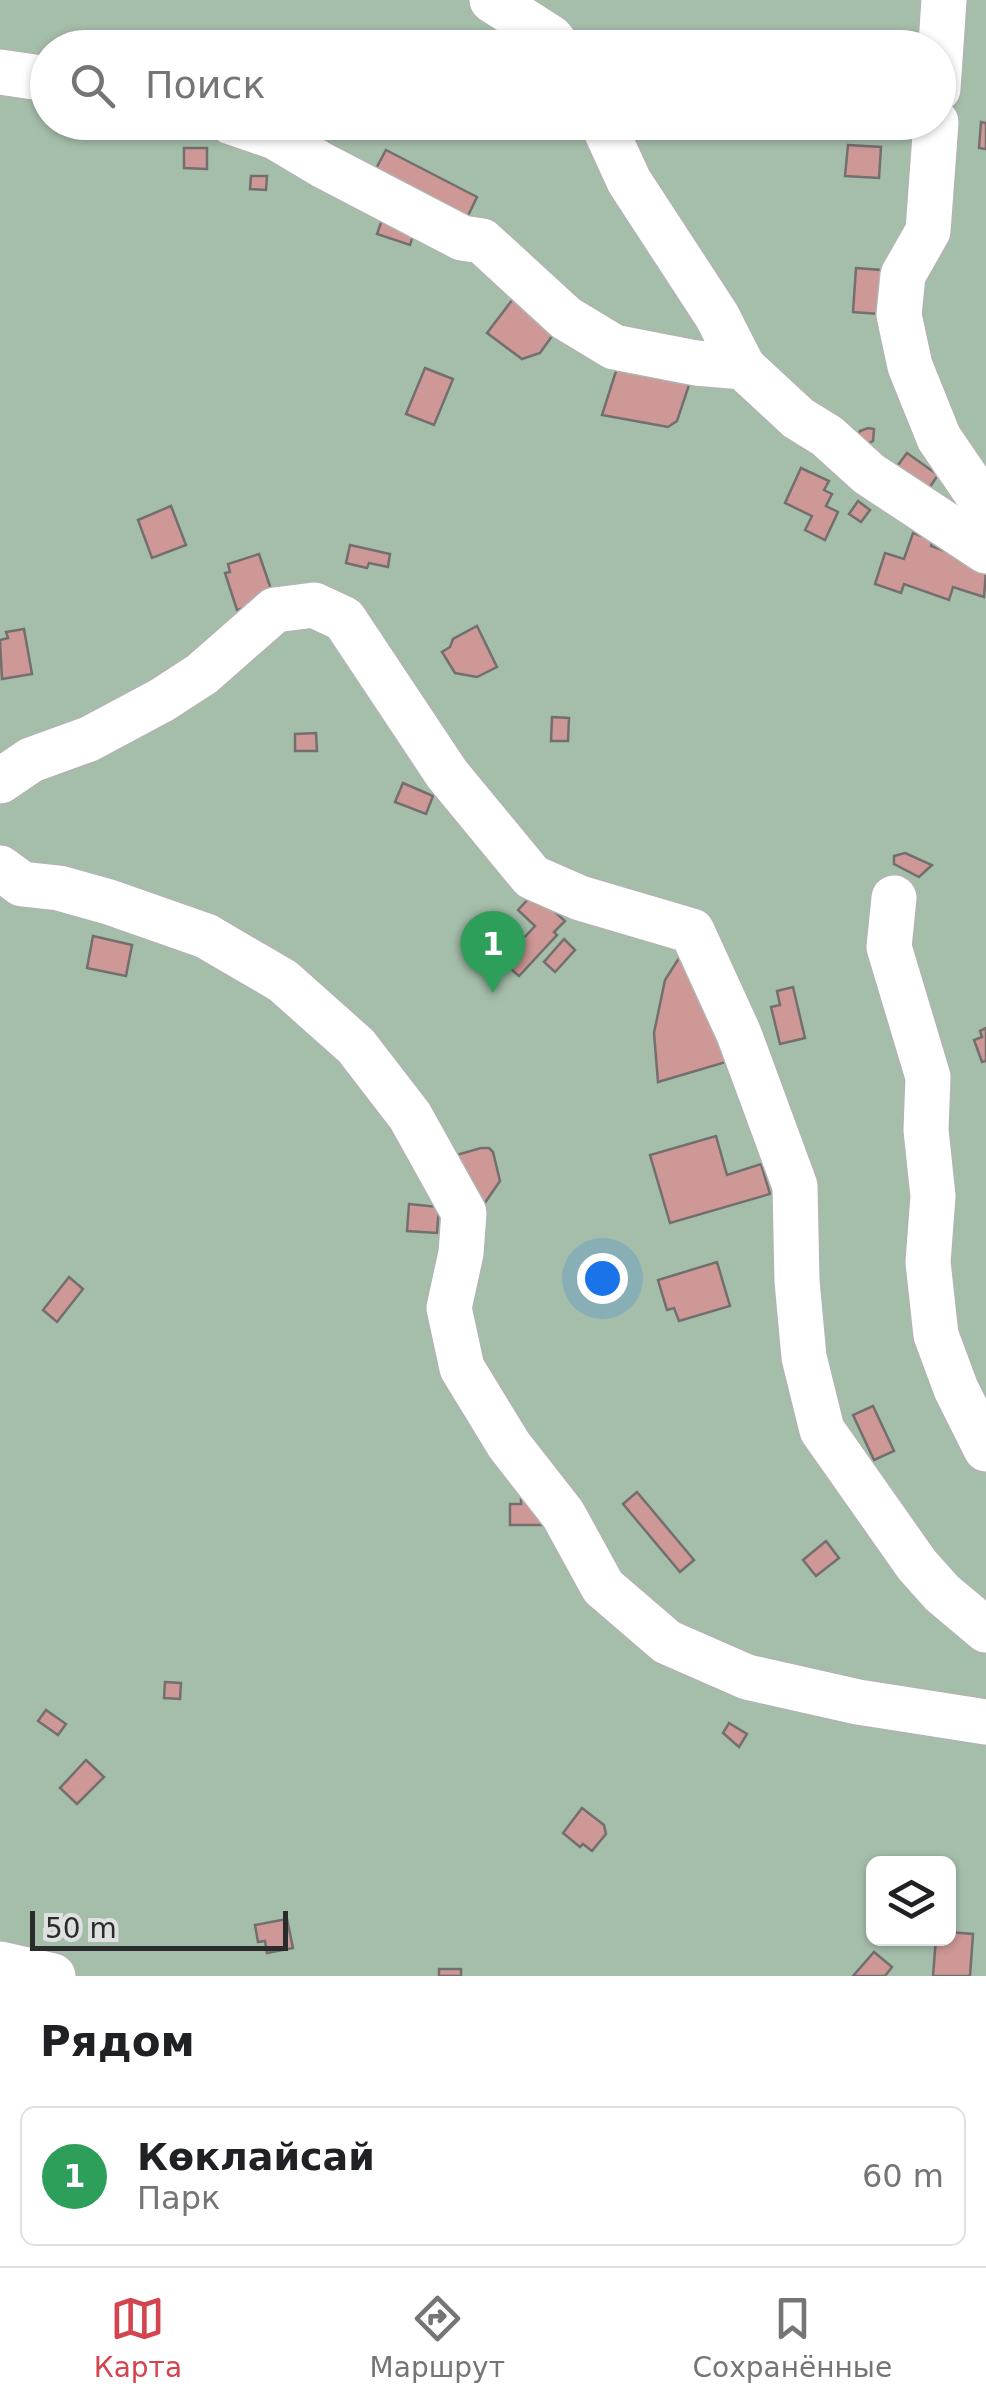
<!DOCTYPE html>
<html lang="ru">
<meta charset="utf-8">
<style>
:root{--surface:#fff;--page:#f6f6f6;--text:#202124;--muted:#757577;--line:#e0e0e0;--accent:#d4444e}
body{margin:0;font-family:"DejaVu Sans",sans-serif;background:var(--page);color:var(--text)}
.controls{position:absolute;right:30px;bottom:30px;display:grid;overflow:hidden;border-radius:15px;box-shadow:0 2px 8px #0004}
.controls button{width:90px;height:90px;display:grid;place-items:center;padding:0;border:0;border-bottom:2px solid var(--line);background:var(--surface);color:var(--text);font:50px sans-serif}
.scale{position:absolute;left:30px;bottom:25px;width:258px;box-sizing:border-box;padding-left:10px;border:5px solid #2a2c2b;border-top:0;font-size:28px;line-height:35px;white-space:nowrap;color:#2a2c2b;-webkit-text-stroke:8px #dee1df;paint-order:stroke}
.you{position:absolute;left:602px;top:1278px;width:35px;height:35px;margin:-25px;border:8px solid #fff;border-radius:50%;background:#1a73e8;box-shadow:0 0 0 15px #1a73e833}
.badge{display:grid;place-items:center;width:65px;height:65px;border-radius:50%;background:var(--accent);color:#fff;font-size:32px;font-weight:700}
.pin{position:absolute;translate:-50% -82px;filter:drop-shadow(0 2px 5px #0008)}
.pin::after{content:'';position:absolute;top:52px;width:35px;height:30px;background:inherit;clip-path:polygon(0 0,100% 0,50% 100%)}
.list{margin:0;padding:0;list-style:none}
h2{display:flex;justify-content:space-between;align-items:center;height:130px;margin:0;padding:0 40px;font-size:42px}
h2 small{font-size:32px;font-weight:400;color:var(--muted)}
.list li{display:grid;grid-template-columns:65px 1fr auto;gap:30px;align-items:center;box-sizing:border-box;height:140px;margin:0 20px 20px;padding:0 20px;border:2px solid var(--line);border-radius:15px}
.list b{display:block;font-size:38px;white-space:nowrap}
.list p{margin:0;font-size:32px;white-space:nowrap;color:var(--muted)}
.list em{font-size:32px;font-style:normal;color:var(--muted)}
.icon{flex:none;width:55px;height:55px;fill:none;stroke:currentColor;stroke-width:2;stroke-linecap:round;stroke-linejoin:round}
.map{position:relative;flex:none;width:986px;height:1976px;overflow:hidden}
.search{position:absolute;background:var(--surface);box-shadow:0 2px 8px #0004;left:30px;right:30px;top:30px;height:110px;display:flex;align-items:center;gap:25px;box-sizing:border-box;padding:0 35px;border-radius:55px;color:var(--muted);font-size:38px}
.sheet{height:290px;background:var(--surface)}
nav{display:flex;justify-content:space-around;align-items:center;box-sizing:border-box;height:140px;border-top:2px solid var(--line);background:var(--surface);font-size:28px;color:var(--muted)}
nav a{display:grid;justify-items:center;gap:5px}
nav .on{color:var(--accent)}
.map>svg:first-child{display:block}
.green{fill:#a5beaa;fill-rule:evenodd}
.building{fill:#cd9896;stroke:#736f6f;stroke-width:2.5}
.lines{fill:none;stroke-linecap:round;stroke-linejoin:round}
.minor-casing{stroke:#b1b4b1;stroke-width:48}
.minor{stroke:#fff;stroke-width:45}
</style>
<div class="map">
<svg width="986" height="1976" viewBox="0 0 986 1976">
<rect width="100%" height="100%" fill="#dee1df"/>
<path class="green" d="M 0,0 L 986,0 L 986,1976 L 0,1976 ZM 48,48 L 938,48 L 938,122 L 48,122 ZM 874,1864 L 948,1864 L 948,1938 L 874,1938 Z"/>
<g class="building">
<polygon points="981,122 986,123 986,149 979,148"/>
<polygon points="848,145 881,147 879,178 845,176"/>
<polygon points="184,148 207,148 207,169 184,168"/>
<polygon points="386,150 477,197 463,226 371,178"/>
<polygon points="251,176 267,176 266,190 250,189"/>
<polygon points="385,211 417,222 410,245 377,234"/>
<polygon points="856,268 881,270 878,314 853,312"/>
<polygon points="513,299 555,332 540,353 522,359 487,333"/>
<polygon points="425,368 453,379 434,425 406,414"/>
<polygon points="617,368 691,379 677,421 668,427 602,415"/>
<polygon points="868,428 874,429 873,441 867,444 855,440 860,431"/>
<polygon points="907,453 938,475 921,500 889,477"/>
<polygon points="801,468 829,481 824,490 832,494 826,506 838,512 825,540 805,530 812,516 785,503"/>
<polygon points="858,501 870,510 861,522 849,514"/>
<polygon points="171,506 186,545 152,558 138,520"/>
<polygon points="913,533 933,540 931,546 970,560 986,571 984,597 953,587 949,600 904,584 901,593 875,584 885,553 904,559"/>
<polygon points="350,545 390,554 388,567 369,563 367,568 346,563"/>
<polygon points="259,554 272,592 265,602 237,610 225,573 230,572 228,564"/>
<polygon points="477,626 497,667 477,677 455,673 442,652 450,647 453,639"/>
<polygon points="24,629 32,674 2,679 0,640 8,638 6,632"/>
<polygon points="552,717 569,718 568,741 551,741"/>
<polygon points="316,733 317,751 295,751 295,734"/>
<polygon points="403,783 433,796 426,814 395,802"/>
<polygon points="905,853 932,865 919,877 894,864 894,856"/>
<polygon points="534,893 565,921 554,932 557,935 519,976 502,961 535,926 518,910"/>
<polygon points="93,936 132,945 126,976 87,968"/>
<polygon points="564,939 575,950 555,972 544,962"/>
<polygon points="681,955 696,963 726,1062 658,1082 654,1033 665,980"/>
<polygon points="793,987 805,1038 780,1044 771,1007 780,1005 777,991"/>
<polygon points="986,1028 986,1061 982,1062 974,1040 982,1037 980,1031"/>
<polygon points="716,1136 727,1175 761,1164 770,1194 670,1223 650,1155"/>
<polygon points="481,1148 489,1148 493,1152 500,1181 484,1204 479,1205 453,1156"/>
<polygon points="409,1204 439,1207 437,1233 407,1231"/>
<polygon points="717,1262 730,1306 679,1321 674,1308 667,1310 658,1280"/>
<polygon points="69,1277 83,1289 57,1322 43,1310"/>
<polygon points="873,1406 894,1451 874,1460 853,1415"/>
<polygon points="637,1492 694,1560 680,1572 623,1504"/>
<polygon points="521,1494 547,1525 510,1525 510,1504 521,1504"/>
<polygon points="826,1541 839,1558 816,1576 803,1560"/>
<polygon points="165,1682 181,1683 180,1699 164,1698"/>
<polygon points="46,1710 66,1724 58,1735 38,1721"/>
<polygon points="729,1723 747,1734 739,1747 723,1733"/>
<polygon points="86,1760 104,1777 77,1804 60,1788"/>
<polygon points="582,1808 604,1825 606,1834 592,1851 583,1844 580,1847 563,1833"/>
<polygon points="287,1919 293,1948 267,1953 265,1941 258,1942 255,1925"/>
<polygon points="948,1932 973,1934 970,1976 933,1976 936,1938 948,1938"/>
<polygon points="874,1952 892,1967 885,1976 853,1976"/>
<rect x="439" y="1969" width="22" height="7"/>
</g>
<g class="lines">
<defs>
<g id="minor">
<polyline points="492,0 551,38 559,48"/>
<polyline points="0,72 48,79"/>
<polyline points="938,89 944,0"/>
<polyline points="231,122 275,137 322,165 462,238 482,241 566,318 614,347 696,363 743,367 798,418 827,436 869,474 986,551"/>
<polyline points="602,122 629,181 717,316 743,367"/>
<polyline points="936,122 928,231 903,275 899,315 910,366 939,438 986,507"/>
<polyline points="0,781 31,760 89,739 162,700 202,674 275,610 314,605 344,619 447,774 532,877 580,898 692,931 739,1034 795,1186 797,1281 804,1357 822,1430 917,1565 942,1593 986,1630"/>
<polyline points="0,868 22,884 59,888 109,902 206,936 283,981 356,1046 410,1116 464,1213 461,1253 449,1308 462,1368 509,1445 563,1514 603,1587 667,1642 747,1677 858,1702 986,1722"/>
<polyline points="894,898 889,947 928,1077 926,1130 933,1196 928,1262 936,1335 956,1389 986,1449"/>
<polyline points="0,1964 53,1976"/>
</g>
</defs>
<use href="#minor" class="minor-casing"/>
<use href="#minor" class="minor"/>
</g>
</svg>
<div class="controls">
<button><svg class="icon" aria-label="layers" viewBox="0 0 24 24"><path d="M12 4l9 5-9 5-9-5zM3 14l9 5 9-5"/></svg></button>
</div>
<div class="scale">50 m</div>
<div class="you"></div>
<div class="pin badge" style="left:493px;top:993px;background:#2e9e5b">1</div>
<div class="search"><svg class="icon" aria-label="search" viewBox="0 0 24 24"><circle cx="10" cy="10" r="6"/><path d="M15 15l6 6"/></svg>Поиск</div>
</div>
<section class="sheet">
<h2>Рядом<small></small></h2>
<ul class="list">
<li><span class="badge" style="background:#2e9e5b">1</span><div><b>Көклайсай</b><p>Парк</p></div><em>60 m</em></li>
</ul>
</section>
<nav>
<a class="on"><svg class="icon" aria-label="map" viewBox="0 0 24 24"><path d="M3 6l6-2 6 2 6-2v14l-6 2-6-2-6 2zM9 4v14M15 6v14"/></svg>Карта</a>
<a><svg class="icon" aria-label="directions" viewBox="0 0 24 24"><path d="M12 3l9 9-9 9-9-9zM9 14v-3h6M13 9l2 2-2 2"/></svg>Маршрут</a>
<a><svg class="icon" aria-label="saved" viewBox="0 0 24 24"><path d="M7 4h10v16l-5-4-5 4z"/></svg>Сохранённые</a>
</nav>
